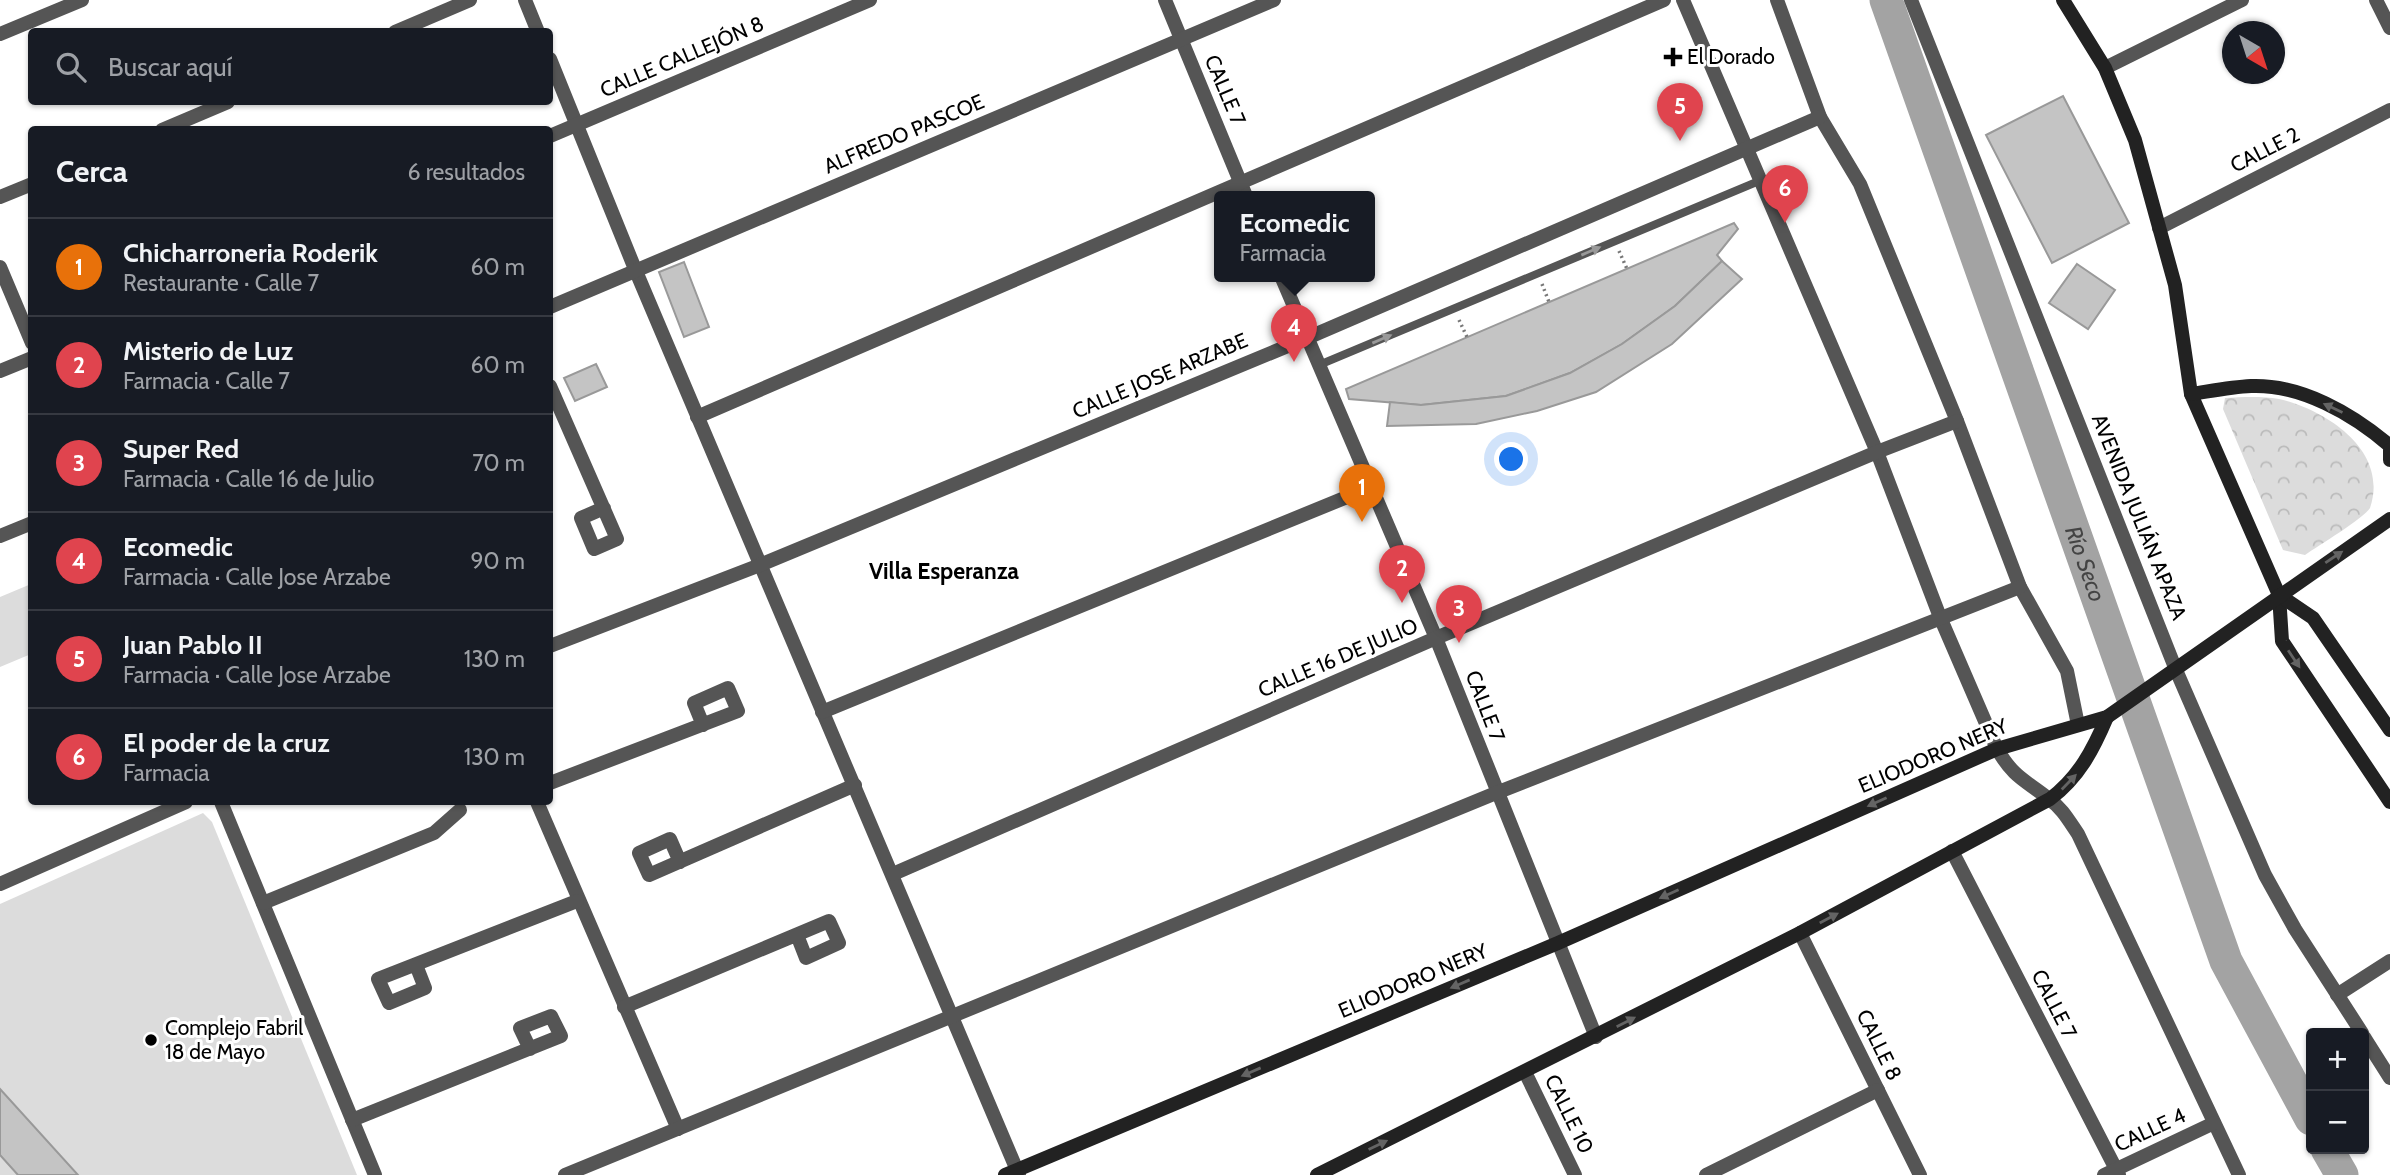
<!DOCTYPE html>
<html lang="es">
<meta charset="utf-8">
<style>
:root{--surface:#171b24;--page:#242831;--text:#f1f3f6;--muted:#9ea1a6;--line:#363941;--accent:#858687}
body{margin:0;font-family:Cabin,sans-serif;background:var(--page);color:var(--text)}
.controls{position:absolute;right:21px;bottom:21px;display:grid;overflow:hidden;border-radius:7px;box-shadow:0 2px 5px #0004}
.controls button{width:63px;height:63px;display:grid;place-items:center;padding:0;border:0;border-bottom:2px solid var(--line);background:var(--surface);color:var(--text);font:35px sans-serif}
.compass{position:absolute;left:2222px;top:21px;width:63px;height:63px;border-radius:50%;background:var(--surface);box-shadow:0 2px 5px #0004;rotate:141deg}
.you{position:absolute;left:1512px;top:460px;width:24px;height:24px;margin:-18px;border:5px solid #fff;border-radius:50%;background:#1a73e8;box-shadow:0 0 0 10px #1a73e833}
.badge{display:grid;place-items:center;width:46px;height:46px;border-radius:50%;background:var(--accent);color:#fff;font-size:23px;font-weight:700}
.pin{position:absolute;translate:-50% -58px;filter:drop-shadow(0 2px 4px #0008)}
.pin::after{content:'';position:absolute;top:37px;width:24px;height:21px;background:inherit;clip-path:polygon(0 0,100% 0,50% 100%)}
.popup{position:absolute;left:1214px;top:191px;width:161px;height:91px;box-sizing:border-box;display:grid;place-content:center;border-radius:7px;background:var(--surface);filter:drop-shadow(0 2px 5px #0005);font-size:23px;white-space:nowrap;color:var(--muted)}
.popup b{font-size:26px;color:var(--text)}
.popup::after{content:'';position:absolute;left:50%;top:100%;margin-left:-14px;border:14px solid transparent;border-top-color:var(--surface)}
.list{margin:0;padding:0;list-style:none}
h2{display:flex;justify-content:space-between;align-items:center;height:91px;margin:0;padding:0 28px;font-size:30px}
h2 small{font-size:23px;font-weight:400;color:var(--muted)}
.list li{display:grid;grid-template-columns:46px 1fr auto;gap:21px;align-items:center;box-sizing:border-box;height:98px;padding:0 28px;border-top:2px solid var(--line)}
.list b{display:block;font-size:26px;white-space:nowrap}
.list p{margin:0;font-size:23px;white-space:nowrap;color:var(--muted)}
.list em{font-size:23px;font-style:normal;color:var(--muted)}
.icon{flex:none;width:38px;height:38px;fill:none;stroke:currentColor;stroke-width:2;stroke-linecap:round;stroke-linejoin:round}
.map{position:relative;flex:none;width:2390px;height:1175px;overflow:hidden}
.search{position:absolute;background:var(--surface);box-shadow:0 2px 5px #0004;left:28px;top:28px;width:525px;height:77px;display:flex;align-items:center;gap:18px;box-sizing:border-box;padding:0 24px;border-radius:7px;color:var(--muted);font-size:26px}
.panel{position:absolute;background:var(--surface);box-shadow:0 2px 5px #0004;left:28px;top:126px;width:525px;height:679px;border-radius:7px}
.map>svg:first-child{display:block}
.green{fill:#dcdcdc}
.park{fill:url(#park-crowns)}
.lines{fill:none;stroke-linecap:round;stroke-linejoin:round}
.river{stroke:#a3a3a3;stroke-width:33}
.building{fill:#c4c4c4;stroke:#999;stroke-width:2}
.path{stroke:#777;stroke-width:3.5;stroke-dasharray:2 3.5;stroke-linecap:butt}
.lane{stroke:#555;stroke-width:8}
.street{stroke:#555;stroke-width:14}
.secondary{stroke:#222;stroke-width:14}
.oneway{fill:#999}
.oneway2{fill:#646464}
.poi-dot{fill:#000;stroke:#fff;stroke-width:2.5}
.labels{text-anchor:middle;stroke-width:6;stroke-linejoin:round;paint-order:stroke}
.street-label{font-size:21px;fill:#000;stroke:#fff}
.poi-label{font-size:21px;fill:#000;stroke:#fff;text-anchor:start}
.water-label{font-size:23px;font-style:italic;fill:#444;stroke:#fff}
.neighbourhood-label{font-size:23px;font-weight:bold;fill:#000;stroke:#fff}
</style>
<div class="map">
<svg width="2390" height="1175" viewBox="0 0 2390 1175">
<defs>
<pattern id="park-crowns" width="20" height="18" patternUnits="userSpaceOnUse" patternTransform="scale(1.75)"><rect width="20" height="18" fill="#dcdcdc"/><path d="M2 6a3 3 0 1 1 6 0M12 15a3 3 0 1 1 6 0" fill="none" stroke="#bbb"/></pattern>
</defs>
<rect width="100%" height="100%" fill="#fff"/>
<g class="green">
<polygon points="31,584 31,654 0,667 0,597"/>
<polygon points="203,813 212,822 357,1175 0,1175 0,904"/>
</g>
<path class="park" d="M 2225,398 C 2242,397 2262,396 2279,399 C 2323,409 2390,449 2370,508 C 2363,519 2319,545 2305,555 L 2283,550 L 2223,409 Z"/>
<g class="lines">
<g class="river">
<path id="s1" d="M 1886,0 L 2226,961 L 2311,1119"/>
<polyline points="2327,1149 2342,1175"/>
</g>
</g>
<g class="building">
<polygon points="2063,96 2129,223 2052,263 1986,135"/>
<polygon points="1734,223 1738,229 1717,255 1722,261 1675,306 1622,344 1570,373 1506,396 1421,405 1349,399 1346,389"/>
<polygon points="1722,261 1742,279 1672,344 1596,392 1537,411 1476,424 1387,426 1390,402 1421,405 1506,396 1570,373 1622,344 1675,306"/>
<polygon points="684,262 709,327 684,337 659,272"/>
<polygon points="2077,264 2115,290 2088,329 2049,303"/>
<polygon points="596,364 607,387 575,401 564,378"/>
<polygon points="0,1089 78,1175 18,1175 0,1155"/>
</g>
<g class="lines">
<g class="path">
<polyline points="1619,251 1627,269"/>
<polyline points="1542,284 1549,302"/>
<polyline points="1459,320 1467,337"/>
</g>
<polyline class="lane" points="1319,365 1759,181"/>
<g class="street">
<polyline points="525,0 538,32"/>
<polyline points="1165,0 1246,196"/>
<path d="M 1683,0 L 1877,452 L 1940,617 L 1997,749 C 2015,779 2024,779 2049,799 C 2062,808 2069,821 2078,834 L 2239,1175"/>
<polyline points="1777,0 1820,117 1860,184 1957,421 2020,587 2067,671 2078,725"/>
<polyline points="1911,0 2176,670 2265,875 2295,929 2362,1033"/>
<polyline points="2376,0 2390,28"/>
<polyline points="395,32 470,0"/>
<polyline points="0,34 82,0"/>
<polyline points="550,59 635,269 1019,1175"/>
<polyline points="2105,68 2242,0"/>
<polyline points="162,130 228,102"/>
<polyline points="550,136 870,0"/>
<polyline points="0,197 32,184"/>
<polyline points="2159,228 2390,110"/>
<polyline points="0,267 32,343"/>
<polyline points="1281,276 1436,638 1596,1037"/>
<polyline points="550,307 1274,0"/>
<polyline points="0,371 32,358"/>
<polyline points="550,386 617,539 594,549 581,518 604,508"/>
<polyline points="697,417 1664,0"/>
<polyline points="0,536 32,523"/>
<polyline points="550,646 760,565 1307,338 1820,117"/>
<polyline points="822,712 1369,488"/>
<polyline points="550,783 738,711 728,688 694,703 703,725"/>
<polyline points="221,802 375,1175"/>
<polyline points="537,802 678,1129"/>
<polyline points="1952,851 2119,1175"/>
<polyline points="680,862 670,839 639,853 649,875 855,785"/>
<polyline points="893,874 1436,638 1877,452 1957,421"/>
<polyline points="0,884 186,802"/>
<polyline points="263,903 434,833 460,810"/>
<polyline points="1800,933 1920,1175"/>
<polyline points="416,965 425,988 389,1003 378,979 577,901"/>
<polyline points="2337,995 2390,961"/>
<polyline points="624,1007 829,921 839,943 806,958 797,935"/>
<polyline points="2364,1037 2390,1078"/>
<polyline points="1525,1072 1575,1175"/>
<polyline points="352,1120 561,1036 551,1016 520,1028 530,1049"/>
<polyline points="565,1175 1496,793 2020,587"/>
<polyline points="1706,1175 1878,1090"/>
<polyline points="2104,1175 2214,1123"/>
</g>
<g class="secondary">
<polyline points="2063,0 2105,68 2135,140 2175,285 2191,394 2279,595 2282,641 2390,802"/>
<path d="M 2191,394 C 2211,391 2231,387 2251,386 C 2301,384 2353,414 2390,446"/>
<polyline points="2390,450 2390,460"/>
<polyline points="2279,595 2313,618 2390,730"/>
<polyline points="1005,1175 1558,943 1997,749 2107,717 2390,519"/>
<path d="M 1317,1175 L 1800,933 L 2050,799 C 2079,777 2093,750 2107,717"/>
</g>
</g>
<defs><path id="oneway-solid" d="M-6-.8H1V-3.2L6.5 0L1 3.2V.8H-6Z" transform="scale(1.75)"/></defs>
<g class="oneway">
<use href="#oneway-solid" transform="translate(1591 251) rotate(-23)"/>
<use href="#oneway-solid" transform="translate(1382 339) rotate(-23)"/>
</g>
<g class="oneway2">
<use href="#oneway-solid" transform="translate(2333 408) rotate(-155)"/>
<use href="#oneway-solid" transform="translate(2334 557) rotate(-34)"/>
<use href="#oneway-solid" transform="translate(2294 659) rotate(56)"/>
<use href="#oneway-solid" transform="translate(2069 782) rotate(-46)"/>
<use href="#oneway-solid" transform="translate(1877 802) rotate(156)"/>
<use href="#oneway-solid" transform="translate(1669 894) rotate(156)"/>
<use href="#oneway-solid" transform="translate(1829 918) rotate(-28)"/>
<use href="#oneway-solid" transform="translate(1460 984) rotate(157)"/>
<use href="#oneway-solid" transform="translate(1626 1022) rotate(-27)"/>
<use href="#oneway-solid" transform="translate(1251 1072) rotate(157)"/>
<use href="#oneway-solid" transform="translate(1378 1145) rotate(-26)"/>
</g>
<g class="poi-dot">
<path d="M1669.5 46.5h7v7h7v7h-7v7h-7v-7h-7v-7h7z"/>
<circle cx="151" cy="1040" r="7"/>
</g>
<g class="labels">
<g class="street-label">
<text transform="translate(682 57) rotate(-23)" y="7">CALLE CALLEJÓN 8</text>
<text transform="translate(1225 90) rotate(67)" y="7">CALLE 7</text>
<text transform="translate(904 134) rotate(-23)" y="7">ALFREDO PASCOE</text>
<text transform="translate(2265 150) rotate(-27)" y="7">CALLE 2</text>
<text transform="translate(1160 376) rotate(-23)" y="7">CALLE JOSE ARZABE</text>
<text transform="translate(2139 517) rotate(68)" y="7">AVENIDA JULIÁN APAZA</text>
<text transform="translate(1338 658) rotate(-23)" y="7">CALLE 16 DE JULIO</text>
<text transform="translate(1485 706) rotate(69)" y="7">CALLE 7</text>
<text transform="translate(1933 756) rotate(-23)" y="7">ELIODORO NERY</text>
<text transform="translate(1413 981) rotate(-23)" y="7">ELIODORO NERY</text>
<text transform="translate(2054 1004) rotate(63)" y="7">CALLE 7</text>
<text transform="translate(1879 1045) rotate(64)" y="7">CALLE 8</text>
<text transform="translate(1569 1114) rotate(64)" y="7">CALLE 10</text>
<text transform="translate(2150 1130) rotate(-25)" y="7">CALLE 4</text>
</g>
<g class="poi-label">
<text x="1687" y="64">El Dorado</text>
<text x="165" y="1035">Complejo Fabril<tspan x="165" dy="24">18 de Mayo</tspan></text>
</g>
<g class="water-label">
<text dy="8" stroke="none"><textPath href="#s1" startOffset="598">Río Seco</textPath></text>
</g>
<g class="neighbourhood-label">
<text x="944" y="579">Villa Esperanza</text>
</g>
</g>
</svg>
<div class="controls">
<button>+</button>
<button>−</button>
</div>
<svg class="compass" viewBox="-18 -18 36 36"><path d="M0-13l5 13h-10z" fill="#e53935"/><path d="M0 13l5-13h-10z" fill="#9ea1a6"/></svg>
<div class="you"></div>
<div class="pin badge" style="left:1362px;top:522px;background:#e8710a">1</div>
<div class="pin badge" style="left:1402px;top:603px;background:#e0444e">2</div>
<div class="pin badge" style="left:1459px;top:643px;background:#e0444e">3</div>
<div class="pin badge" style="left:1294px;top:362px;background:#e0444e">4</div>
<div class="popup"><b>Ecomedic</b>Farmacia</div>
<div class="pin badge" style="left:1680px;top:141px;background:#e0444e">5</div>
<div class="pin badge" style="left:1785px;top:223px;background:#e0444e">6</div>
<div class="search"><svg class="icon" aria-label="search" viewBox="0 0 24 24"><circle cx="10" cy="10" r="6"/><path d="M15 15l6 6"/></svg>Buscar aquí</div>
<section class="panel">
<h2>Cerca<small>6 resultados</small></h2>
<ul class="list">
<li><span class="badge" style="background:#e8710a">1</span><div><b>Chicharroneria Roderik</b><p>Restaurante · Calle 7</p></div><em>60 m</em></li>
<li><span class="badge" style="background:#e0444e">2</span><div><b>Misterio de Luz</b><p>Farmacia · Calle 7</p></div><em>60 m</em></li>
<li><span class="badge" style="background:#e0444e">3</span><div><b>Super Red</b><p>Farmacia · Calle 16 de Julio</p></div><em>70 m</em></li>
<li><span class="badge" style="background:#e0444e">4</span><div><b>Ecomedic</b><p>Farmacia · Calle Jose Arzabe</p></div><em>90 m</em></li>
<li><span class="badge" style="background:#e0444e">5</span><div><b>Juan Pablo II</b><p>Farmacia · Calle Jose Arzabe</p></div><em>130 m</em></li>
<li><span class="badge" style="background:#e0444e">6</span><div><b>El poder de la cruz</b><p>Farmacia</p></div><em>130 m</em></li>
</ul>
</section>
</div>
